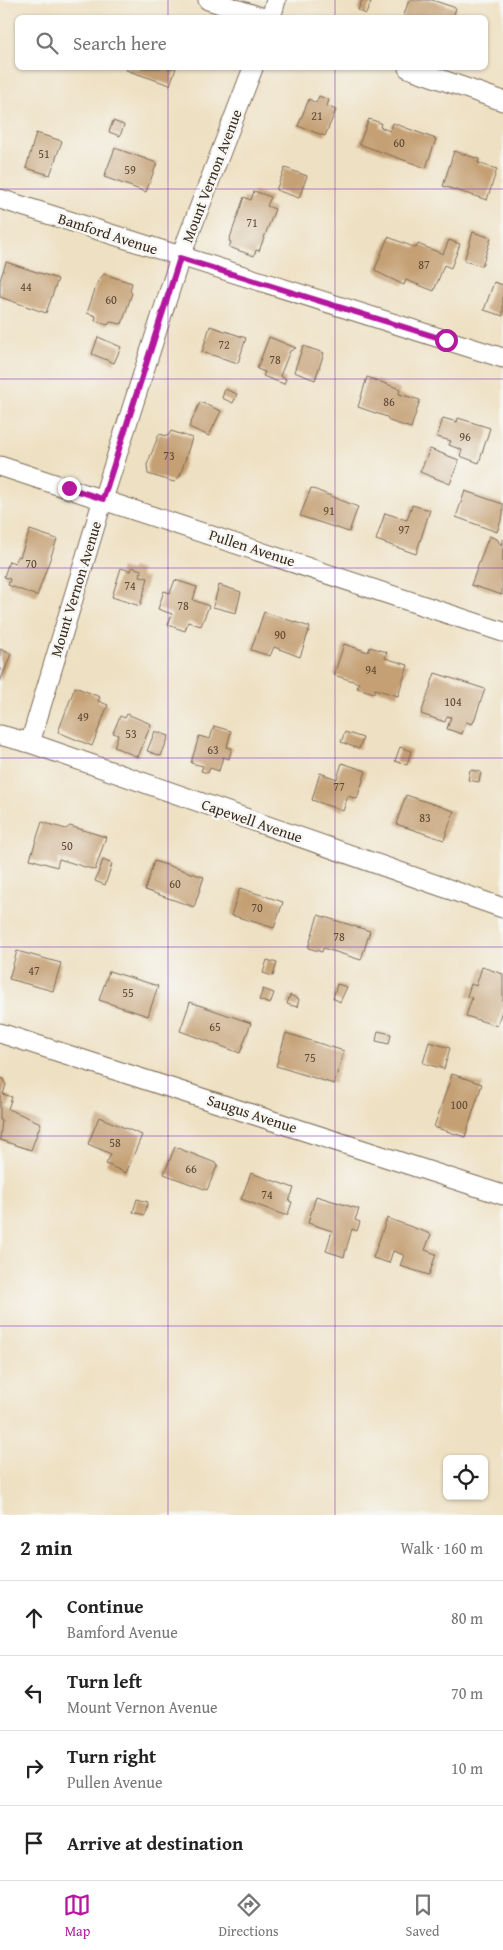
<!DOCTYPE html>
<meta charset="utf-8">
<style>
:root{--surface:#fff;--page:#f6f6f6;--text:#222;--muted:#767676;--line:#e0e0e0;--accent:#b5179e}
body{margin:0;font-family:"Gentium Book Plus",serif;background:var(--page);color:var(--text)}
.controls{position:absolute;right:15px;bottom:15px;display:grid;overflow:hidden;border-radius:8px;box-shadow:0 1px 4px #0004}
.controls button{width:45px;height:45px;display:grid;place-items:center;padding:0;border:0;border-bottom:1px solid var(--line);background:var(--surface);color:var(--text);font:25px sans-serif}
.stop{position:absolute;width:15px;height:15px;margin:-11px;border:4px solid #b5179e;border-radius:50%;background:#fff}
.stop.end{background:#b5179e;border-color:#fff;box-shadow:0 1px 5px #0008}
.list{margin:0;padding:0;list-style:none}
h2{display:flex;justify-content:space-between;align-items:center;height:65px;margin:0;padding:0 20px;font-size:21px}
h2 small{font-size:16px;font-weight:400;color:var(--muted)}
.list li{display:grid;grid-template-columns:32px 1fr auto;gap:15px;align-items:center;box-sizing:border-box;height:75px;padding:0 20px;border-top:1px solid var(--line)}
.list b{display:block;font-size:19px;white-space:nowrap}
.list p{margin:0;font-size:16px;white-space:nowrap;color:var(--muted)}
.list em{font-size:16px;font-style:normal;color:var(--muted)}
.icon{flex:none;width:28px;height:28px;fill:none;stroke:currentColor;stroke-width:2;stroke-linecap:round;stroke-linejoin:round}
.map{position:relative;flex:none;width:503px;height:1515px;overflow:hidden}
.search{position:absolute;background:var(--surface);box-shadow:0 1px 4px #0004;left:15px;right:15px;top:15px;height:55px;display:flex;align-items:center;gap:12px;box-sizing:border-box;padding:0 18px;border-radius:8px;color:var(--muted);font-size:19px}
.sheet{height:365px;background:var(--surface)}
nav{display:flex;justify-content:space-around;align-items:center;box-sizing:border-box;height:70px;border-top:1px solid var(--line);background:var(--surface);font-size:14px;color:var(--muted)}
nav a{display:grid;justify-items:center;gap:2px}
nav .on{color:var(--accent)}
.map>svg:first-child{display:block}
.building{fill:#c5a075}
.lines{fill:none;stroke-linecap:round;stroke-linejoin:round}
.street-casing{stroke:#7a6a57;stroke-width:21}
.street{stroke:#fff;stroke-width:19}
.route{stroke:#b5179e;stroke-width:6}
.grid{fill:none;stroke:#7b2cbf;stroke-width:1;stroke-opacity:0.55}
.labels{text-anchor:middle;stroke-width:5;stroke-linejoin:round;paint-order:stroke}
.number-label{font-size:12px;fill:#5e4834}
.street-label{font-size:15px;fill:#3b2a1e;stroke:#f6f6f2}
</style>
<div class="map">
<svg width="503" height="1515" viewBox="0 0 503 1515">
<rect width="100%" height="100%" fill="#f6f6f2"/>
<filter id="ink" filterUnits="userSpaceOnUse"><feTurbulence type="fractalNoise" baseFrequency=".02" numOctaves="2"/><feDisplacementMap in="SourceGraphic" scale="10" xChannelSelector="R" yChannelSelector="G"/><feConvolveMatrix kernelMatrix="1 2 1 2 8 2 1 2 1" color-interpolation-filters="sRGB"/></filter>
<filter id="wash" filterUnits="userSpaceOnUse"><feTurbulence type="fractalNoise" baseFrequency=".0096" numOctaves="4" result="noise"/><feDisplacementMap in="SourceGraphic" scale="20" xChannelSelector="R" yChannelSelector="G"/><feGaussianBlur stdDeviation="1.12" result="paint"/><feColorMatrix in="noise" values="0 0 0 0 0 0 0 0 0 0 0 0 0 0 0 0 0 1.4 0 .05"/><feComposite in="paint" operator="in"/></filter>
<g filter="url(#wash)">
<rect width="100%" height="100%" fill="#eee0c2"/>
<g id="blocks">
<g class="building">
<polygon points="362,0 371,2 366,14 358,10"/>
<polygon points="409,0 432,0 456,8 453,18 403,18"/>
<polygon points="127,68 176,68 170,85 126,70"/>
<polygon points="319,96 329,100 327,106 336,110 325,136 298,126 309,99 316,103"/>
<polygon points="369,119 381,123 380,127 390,131 393,123 436,139 426,168 359,144"/>
<polygon points="113,121 124,125 120,136 109,132"/>
<polygon points="36,133 62,141 50,175 26,168"/>
<polygon points="115,148 157,163 146,192 104,177"/>
<polygon points="454,151 479,159 478,163 497,169 487,200 443,186"/>
<polygon points="285,168 307,176 299,198 276,190"/>
<polygon points="254,191 271,197 267,206 275,209 259,251 256,250 254,256 229,247 231,242 229,241 244,197 251,200"/>
<polygon points="473,232 491,238 482,266 464,261"/>
<polygon points="388,237 416,248 418,244 443,254 449,240 460,244 451,268 444,265 434,291 406,280 404,285 377,272 375,269"/>
<polygon points="6,262 58,279 46,313 0,297 0,280"/>
<polygon points="104,274 132,283 130,291 132,293 122,324 110,322 108,325 95,321 96,316 87,313 98,281"/>
<polygon points="494,282 503,285 503,316 484,310"/>
<polygon points="210,326 246,338 238,363 202,352"/>
<polygon points="98,337 121,347 114,363 92,354"/>
<polygon points="269,337 296,348 290,351 280,376 286,379 284,384 263,376 265,372 257,369"/>
<polygon points="303,346 324,353 315,380 294,372"/>
<polygon points="367,377 400,389 399,394 420,400 411,428 389,421 387,417 358,407"/>
<polygon points="225,389 237,394 233,403 222,398"/>
<polygon points="200,402 221,411 209,436 189,427"/>
<polygon points="443,418 457,422 458,418 490,428 479,463 460,456 462,450 449,445 451,441 437,437"/>
<polygon points="171,431 192,438 180,476 174,482 148,474 147,465 159,434 168,436"/>
<polygon points="430,449 459,460 450,484 420,472"/>
<polygon points="311,488 358,507 349,532 300,516"/>
<polygon points="465,491 503,504 503,515 497,532 456,517"/>
<polygon points="412,505 430,510 416,554 376,540 385,513 407,520"/>
<polygon points="30,530 57,539 37,596 8,585 10,579 4,577 9,561 15,563 18,556 20,557"/>
<polygon points="489,536 497,539 501,545 503,539 502,595 471,585"/>
<polygon points="132,567 141,570 140,576 148,578 140,606 112,597 121,568 131,571"/>
<polygon points="175,580 197,587 193,600 209,606 201,626 188,622 185,631 168,625 172,614 158,609 164,591 170,593"/>
<polygon points="219,585 241,592 236,613 213,607"/>
<polygon points="264,612 310,627 300,657 274,647 270,656 251,650"/>
<polygon points="344,644 368,652 370,647 387,652 385,658 408,665 398,696 375,689 374,693 357,688 359,683 334,675"/>
<polygon points="0,649 11,654 0,682"/>
<polygon points="435,673 485,689 474,721 472,724 466,722 462,734 447,729 451,717 447,716 445,722 421,714"/>
<polygon points="75,687 100,697 98,701 108,705 92,746 58,732"/>
<polygon points="127,714 151,724 138,757 114,747 118,735 113,733 120,716 125,718"/>
<polygon points="214,726 231,731 227,747 232,748 229,759 223,757 219,771 210,768 208,773 201,771 203,766 191,763 199,736 210,739"/>
<polygon points="155,731 169,736 161,756 147,751"/>
<polygon points="345,732 363,738 359,749 341,742"/>
<polygon points="400,747 411,751 407,765 395,761"/>
<polygon points="342,763 366,771 357,799 348,796 343,811 312,800 320,773 337,779"/>
<polygon points="470,770 481,772 479,782 468,780"/>
<polygon points="406,795 454,811 444,840 396,824"/>
<polygon points="42,822 66,829 70,826 106,837 95,870 59,859 57,867 30,859"/>
<polygon points="103,860 112,864 105,885 95,881"/>
<polygon points="154,861 204,877 194,907 145,890"/>
<polygon points="240,888 283,902 274,928 231,915"/>
<polygon points="318,915 370,931 361,960 323,948 322,952 308,948"/>
<polygon points="17,951 61,963 53,991 9,979"/>
<polygon points="267,960 277,963 273,976 263,973"/>
<polygon points="482,967 503,974 503,1007 497,1026 466,1016 472,998 467,996 471,984 476,986"/>
<polygon points="109,971 158,986 148,1016 99,1000"/>
<polygon points="337,984 347,987 340,1002 333,998"/>
<polygon points="263,989 274,993 270,1004 259,1000"/>
<polygon points="290,995 299,999 297,1007 287,1004"/>
<polygon points="190,1002 251,1023 240,1053 180,1031"/>
<polygon points="378,1031 391,1034 389,1044 376,1041"/>
<polygon points="286,1033 344,1051 334,1084 276,1066"/>
<polygon points="429,1042 450,1048 444,1069 423,1063"/>
<polygon points="452,1074 482,1084 465,1137 434,1127"/>
<polygon points="0,1078 4,1079 6,1085 3,1094 12,1097 8,1109 41,1123 31,1150 0,1140 2,1120 0,1120"/>
<polygon points="99,1117 142,1135 126,1173 106,1164 111,1154 88,1144"/>
<polygon points="175,1147 218,1164 207,1190 164,1174"/>
<polygon points="251,1173 294,1188 289,1201 292,1202 288,1214 284,1215 241,1199"/>
<polygon points="316,1196 359,1209 355,1220 360,1222 357,1231 352,1229 344,1257 326,1251 332,1231 308,1223"/>
<polygon points="137,1199 148,1202 144,1215 133,1212"/>
<polygon points="387,1218 431,1234 425,1250 436,1254 429,1275 400,1266 404,1255 393,1251 389,1263 373,1258"/>
</g>
</g>
</g>
<g filter="url(#ink)">
<use href="#blocks" fill-opacity="0" stroke="#7a6a57" stroke-width="1"/>
<g class="lines">
<defs>
<g id="street">
<polyline points="208,0 264,18"/>
<polyline points="271,18 276,0"/>
<polyline points="408,68 503,101"/>
<polyline points="0,199 503,358"/>
<polyline points="0,466 503,632"/>
<polyline points="0,735 30,743 503,908"/>
<polyline points="30,743 103,499 180,258 253,68"/>
<polyline points="0,1033 503,1195"/>
</g>
</defs>
<use href="#street" class="street-casing"/>
<use href="#street" class="street"/>
</g>
</g>
<g class="lines" filter="url(#ink)">
<polyline class="route" points="69,488 103,499 180,258 446,340"/>
</g>
<path class="grid" d="M 168,0 L 168,18M 335,0 L 335,18M 168,68 L 168,1515M 335,68 L 335,1515M 0,189 L 503,189M 0,379 L 503,379M 0,568 L 503,568M 0,758 L 503,758M 0,947 L 503,947M 0,1136 L 503,1136M 0,1326 L 503,1326"/>
<g class="labels">
<g class="number-label">
<text x="317" y="120">21</text>
<text x="399" y="147">60</text>
<text x="44" y="158">51</text>
<text x="130" y="174">59</text>
<text x="252" y="227">71</text>
<text x="424" y="269">87</text>
<text x="26" y="291">44</text>
<text x="111" y="304">60</text>
<text x="224" y="349">72</text>
<text x="275" y="364">78</text>
<text x="389" y="406">86</text>
<text x="465" y="441">96</text>
<text x="169" y="460">73</text>
<text x="329" y="515">91</text>
<text x="404" y="534">97</text>
<text x="31" y="568">70</text>
<text x="130" y="590">74</text>
<text x="183" y="610">78</text>
<text x="280" y="639">90</text>
<text x="371" y="674">94</text>
<text x="453" y="706">104</text>
<text x="83" y="721">49</text>
<text x="131" y="738">53</text>
<text x="213" y="754">63</text>
<text x="339" y="791">77</text>
<text x="425" y="822">83</text>
<text x="67" y="850">50</text>
<text x="175" y="888">60</text>
<text x="257" y="912">70</text>
<text x="339" y="941">78</text>
<text x="34" y="975">47</text>
<text x="128" y="997">55</text>
<text x="215" y="1031">65</text>
<text x="310" y="1062">75</text>
<text x="459" y="1109">100</text>
<text x="115" y="1147">58</text>
<text x="191" y="1173">66</text>
<text x="267" y="1199">74</text>
</g>
<g class="street-label">
<text transform="translate(212 176) rotate(-69)" y="5">Mount Vernon Avenue</text>
<text transform="translate(108 234) rotate(18)" y="5">Bamford Avenue</text>
<text transform="translate(252 548) rotate(18)" y="5">Pullen Avenue</text>
<text transform="translate(76 589) rotate(-73)" y="5">Mount Vernon Avenue</text>
<text transform="translate(252 821) rotate(19)" y="5">Capewell Avenue</text>
<text transform="translate(252 1114) rotate(18)" y="5">Saugus Avenue</text>
</g>
</g>
</svg>
<div class="controls">
<button><svg class="icon" aria-label="locate" viewBox="0 0 24 24"><circle cx="12" cy="12" r="6"/><path d="M12 2v4M12 18v4M2 12h4M18 12h4"/></svg></button>
</div>
<div class="stop" style="left:446px;top:340px"></div>
<div class="stop end" style="left:69px;top:488px"></div>
<div class="search"><svg class="icon" aria-label="search" viewBox="0 0 24 24"><circle cx="10" cy="10" r="6"/><path d="M15 15l6 6"/></svg>Search here</div>
</div>
<section class="sheet">
<h2>2 min<small>Walk · 160 m</small></h2>
<ul class="list">
<li><svg class="icon" aria-label="ahead" viewBox="0 0 24 24"><path d="M12 20V5M6 11l6-6 6 6"/></svg><div><b>Continue</b><p>Bamford Avenue</p></div><em>80 m</em></li>
<li><svg class="icon" aria-label="left" viewBox="0 0 24 24"><path d="M17 20v-9H6M10 6l-5 5 5 5"/></svg><div><b>Turn left</b><p>Mount Vernon Avenue</p></div><em>70 m</em></li>
<li><svg class="icon" aria-label="right" viewBox="0 0 24 24"><path d="M7 20v-9h11M14 6l5 5-5 5"/></svg><div><b>Turn right</b><p>Pullen Avenue</p></div><em>10 m</em></li>
<li><svg class="icon" aria-label="arrive" viewBox="0 0 24 24"><path d="M6 21V4h12l-3 4 3 4H6"/></svg><div><b>Arrive at destination</b></div></li>
</ul>
</section>
<nav>
<a class="on"><svg class="icon" aria-label="map" viewBox="0 0 24 24"><path d="M3 6l6-2 6 2 6-2v14l-6 2-6-2-6 2zM9 4v14M15 6v14"/></svg>Map</a>
<a><svg class="icon" aria-label="directions" viewBox="0 0 24 24"><path d="M12 3l9 9-9 9-9-9zM9 14v-3h6M13 9l2 2-2 2"/></svg>Directions</a>
<a><svg class="icon" aria-label="saved" viewBox="0 0 24 24"><path d="M7 4h10v16l-5-4-5 4z"/></svg>Saved</a>
</nav>
